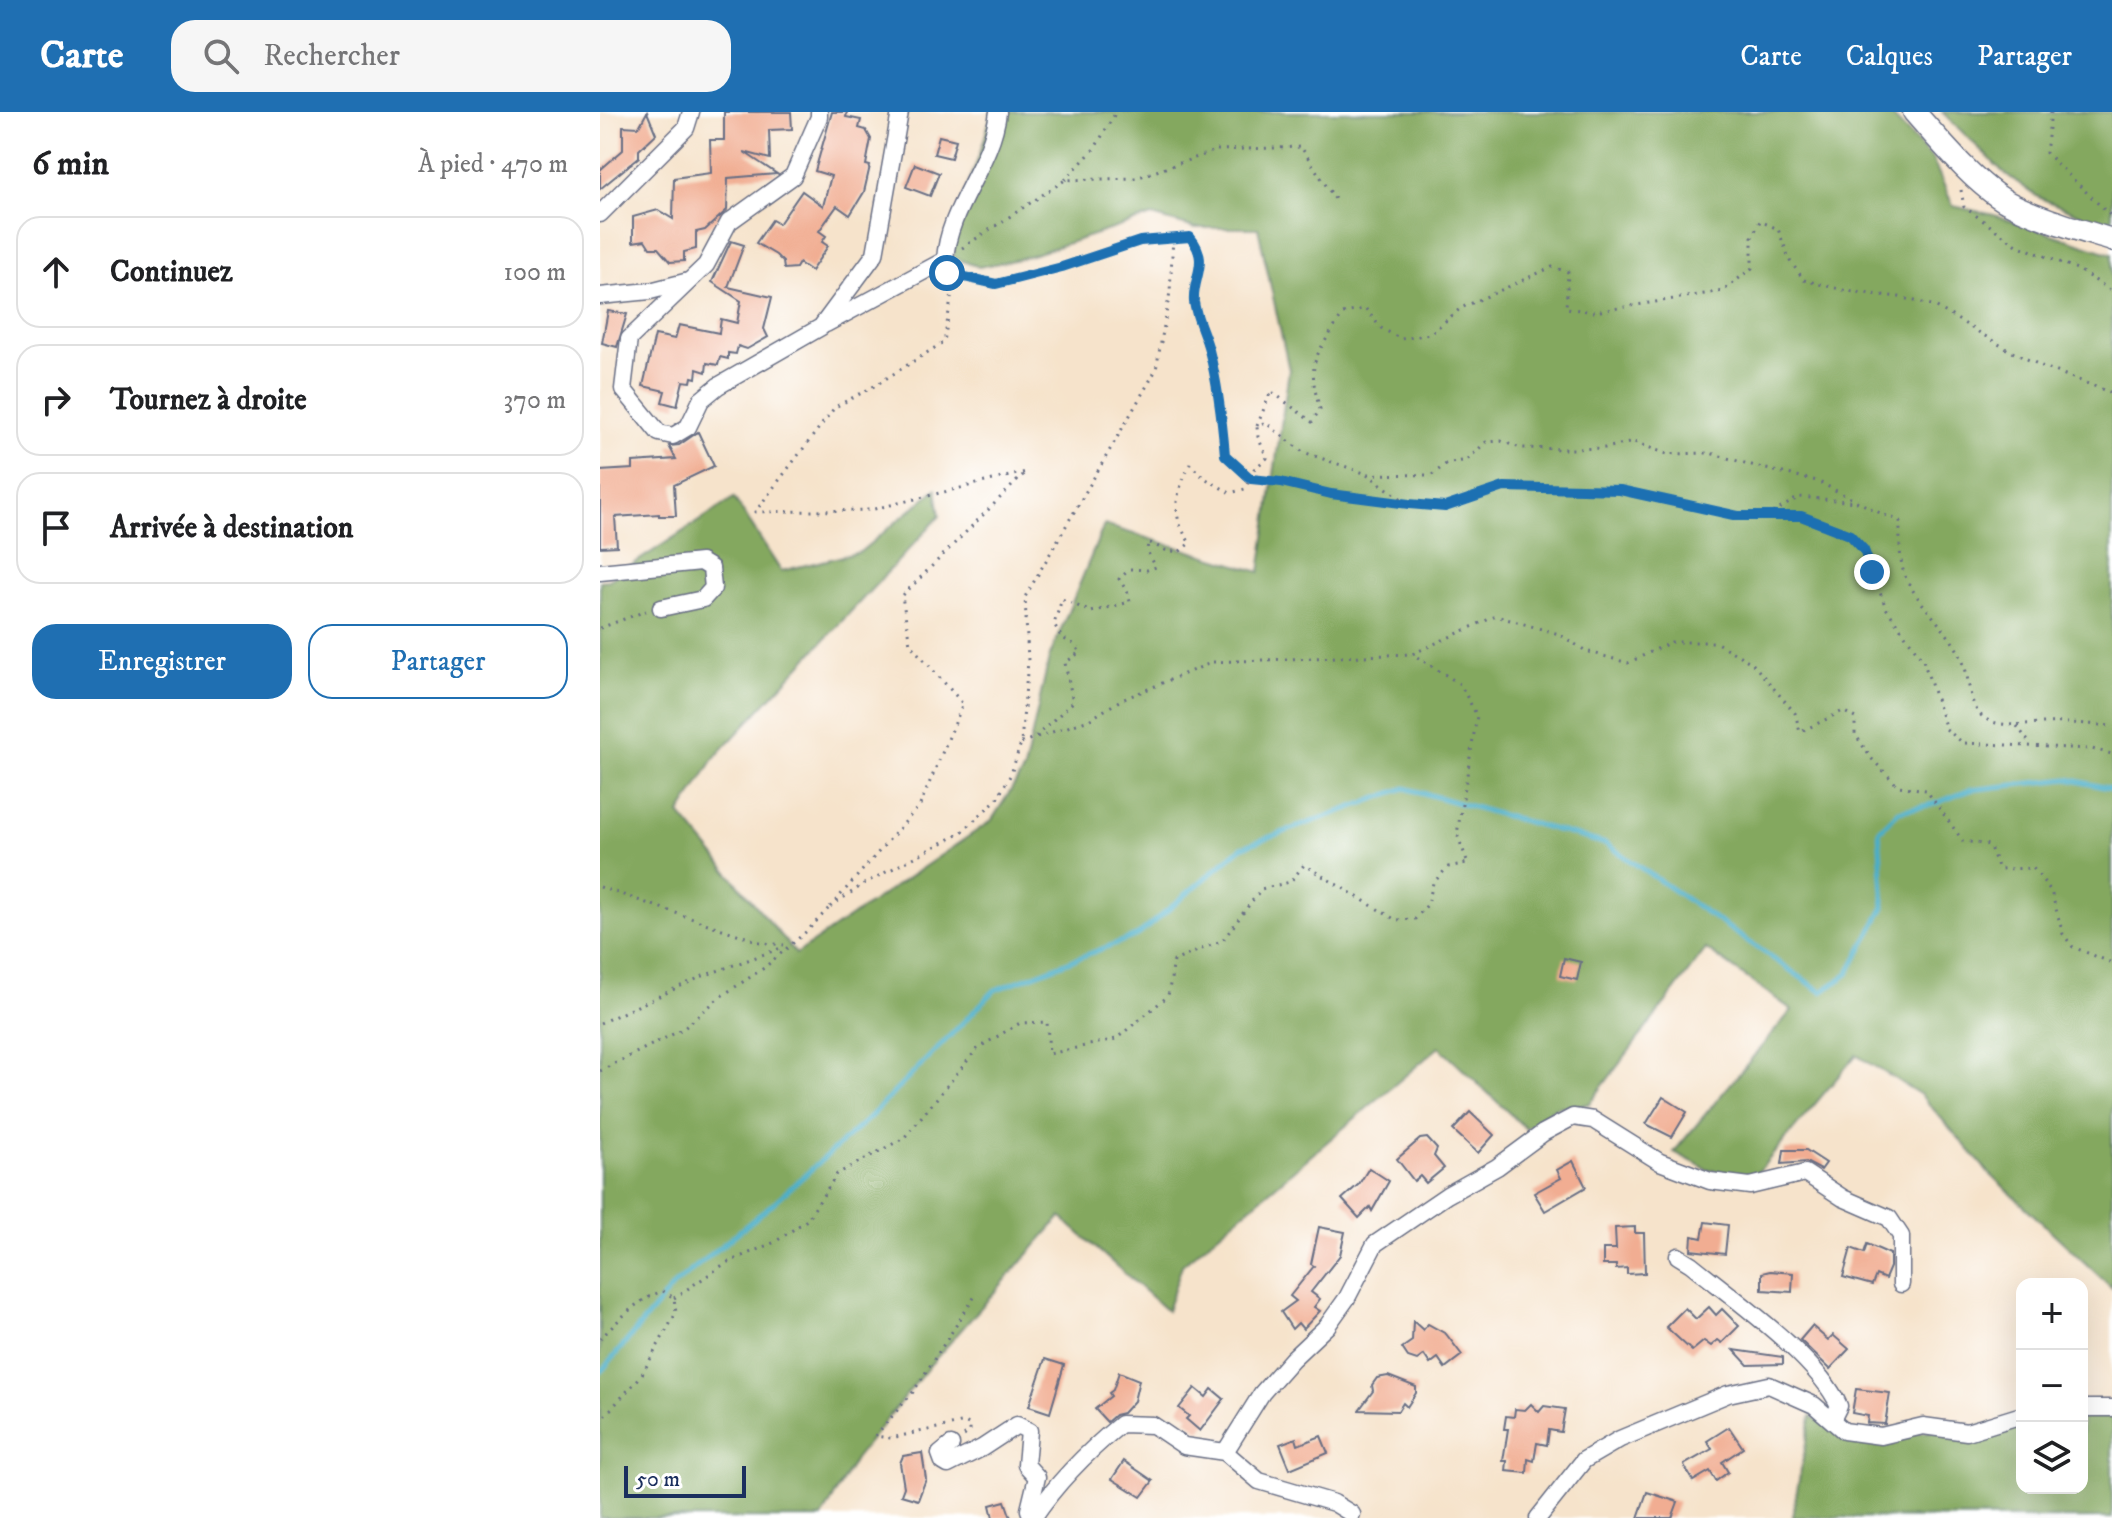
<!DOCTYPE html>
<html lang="fr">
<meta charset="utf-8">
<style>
:root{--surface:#fff;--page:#f6f6f6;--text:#202124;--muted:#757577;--line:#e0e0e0;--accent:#1f6fb2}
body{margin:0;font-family:"IM FELL DW Pica",serif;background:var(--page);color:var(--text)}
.controls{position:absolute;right:24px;bottom:24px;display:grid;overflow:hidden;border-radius:16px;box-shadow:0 8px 32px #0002}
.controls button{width:72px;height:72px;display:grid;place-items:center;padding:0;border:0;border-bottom:2px solid var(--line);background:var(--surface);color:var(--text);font:40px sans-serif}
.scale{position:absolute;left:24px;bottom:20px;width:122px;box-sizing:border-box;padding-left:8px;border:4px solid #1b2f5e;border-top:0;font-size:22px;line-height:28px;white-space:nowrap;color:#1b2f5e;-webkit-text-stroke:6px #fff;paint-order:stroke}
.stop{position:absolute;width:24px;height:24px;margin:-18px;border:6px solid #1f6fb2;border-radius:50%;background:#fff}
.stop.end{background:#1f6fb2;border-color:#fff;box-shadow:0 2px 8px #0008}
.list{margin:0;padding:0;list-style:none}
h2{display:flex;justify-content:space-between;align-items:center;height:104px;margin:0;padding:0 32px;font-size:34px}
h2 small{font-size:26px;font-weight:400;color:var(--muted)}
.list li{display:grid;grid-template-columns:52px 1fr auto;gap:24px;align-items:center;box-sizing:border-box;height:112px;margin:0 16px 16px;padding:0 16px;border:2px solid var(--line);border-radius:24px}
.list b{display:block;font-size:30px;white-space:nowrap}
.list em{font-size:26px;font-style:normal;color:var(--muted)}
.actions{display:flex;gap:16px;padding:24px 32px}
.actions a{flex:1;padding:18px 0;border:2px solid var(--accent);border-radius:24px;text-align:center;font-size:28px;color:var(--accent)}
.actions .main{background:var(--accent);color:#fff}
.icon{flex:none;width:44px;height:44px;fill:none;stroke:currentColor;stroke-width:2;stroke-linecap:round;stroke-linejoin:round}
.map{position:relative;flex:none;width:1512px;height:1406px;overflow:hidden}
header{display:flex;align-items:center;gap:48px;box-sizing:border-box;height:112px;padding:0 40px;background:var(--accent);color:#fff}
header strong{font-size:38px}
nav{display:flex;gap:44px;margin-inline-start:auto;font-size:28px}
.search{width:560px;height:72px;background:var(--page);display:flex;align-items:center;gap:20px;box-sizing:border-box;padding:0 28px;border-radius:24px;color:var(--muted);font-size:30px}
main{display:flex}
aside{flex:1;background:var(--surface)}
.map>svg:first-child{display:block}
.forest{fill:#84a85e;stroke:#506c5e;stroke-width:2}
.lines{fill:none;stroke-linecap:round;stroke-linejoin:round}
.stream{stroke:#49aec9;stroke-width:5}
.building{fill:#f1ad92}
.minor-casing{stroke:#686e84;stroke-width:19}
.tertiary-casing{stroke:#686e84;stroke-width:25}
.path{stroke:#686e84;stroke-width:3;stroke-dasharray:2 6;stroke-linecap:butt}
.minor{stroke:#fff;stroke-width:16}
.tertiary{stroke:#fff;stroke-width:22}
.route{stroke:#1f6fb2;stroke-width:10}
</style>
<header>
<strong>Carte</strong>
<div class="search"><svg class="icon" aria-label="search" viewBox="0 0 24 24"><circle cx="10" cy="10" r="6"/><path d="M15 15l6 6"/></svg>Rechercher</div>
<nav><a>Carte</a><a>Calques</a><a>Partager</a></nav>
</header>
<main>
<aside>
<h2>6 min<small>À pied · 470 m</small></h2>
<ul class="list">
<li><svg class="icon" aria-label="ahead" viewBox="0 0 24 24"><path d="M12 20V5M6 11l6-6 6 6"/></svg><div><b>Continuez</b></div><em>100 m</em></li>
<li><svg class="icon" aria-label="right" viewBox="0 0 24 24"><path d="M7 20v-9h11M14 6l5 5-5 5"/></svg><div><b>Tournez à droite</b></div><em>370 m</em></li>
<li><svg class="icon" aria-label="arrive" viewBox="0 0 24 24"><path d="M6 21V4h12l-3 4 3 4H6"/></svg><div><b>Arrivée à destination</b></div></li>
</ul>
<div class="actions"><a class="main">Enregistrer</a><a>Partager</a></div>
</aside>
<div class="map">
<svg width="1512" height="1406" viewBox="0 0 1512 1406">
<rect width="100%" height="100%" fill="#fff"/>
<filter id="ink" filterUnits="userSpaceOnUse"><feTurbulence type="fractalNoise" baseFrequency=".0125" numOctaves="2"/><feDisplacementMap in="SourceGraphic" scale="16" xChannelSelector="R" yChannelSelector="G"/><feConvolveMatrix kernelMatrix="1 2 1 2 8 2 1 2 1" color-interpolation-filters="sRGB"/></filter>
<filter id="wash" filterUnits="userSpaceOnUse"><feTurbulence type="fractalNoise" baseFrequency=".006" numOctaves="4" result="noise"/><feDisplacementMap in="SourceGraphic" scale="32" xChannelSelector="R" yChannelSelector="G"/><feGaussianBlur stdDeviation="1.8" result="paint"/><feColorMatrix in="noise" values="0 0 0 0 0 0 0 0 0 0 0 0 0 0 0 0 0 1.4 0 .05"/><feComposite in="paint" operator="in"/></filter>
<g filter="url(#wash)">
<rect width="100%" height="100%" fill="#f6e3cb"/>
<g class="forest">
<path d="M 391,0 L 1288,0 L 1332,46 L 1353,94 L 1394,103 L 1512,142 L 1512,1176 L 1390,1062 L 1321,983 L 1256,943 L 1154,1065 L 1108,1058 L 1074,1040 L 1192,898 L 1106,837 L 989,992 L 956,995 L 926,1017 L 839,935 L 582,1153 L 567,1199 L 461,1105 L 331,1252 L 255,1347 L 222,1406 L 0,1406 L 0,469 L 9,468 L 134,386 L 181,459 L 260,440 L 336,377 L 340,404 L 115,645 L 80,702 L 196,842 L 391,709 L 424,658 L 449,546 L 504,413 L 660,460 L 689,258 L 658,116 L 595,116 L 552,104 L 419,147 L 379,155 L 354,146 C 351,96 383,49 391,0 Z"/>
<polygon points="1342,0 1512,0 1512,116 1438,85 1403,60"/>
<polygon points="1482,1301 1512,1303 1512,1406 1192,1405 1211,1304 1240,1322 1324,1320 1422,1309 1422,1376 1482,1376"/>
</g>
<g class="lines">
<polyline class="stream" points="0,1261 75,1172 170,1094 268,1007 395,878 538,823 642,735 805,676 1006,732 1222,880 1248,862 1284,795 1279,719 1299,699 1334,692 1370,678 1468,667 1512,677"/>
</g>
<g id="blocks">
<g class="building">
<polygon points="47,0 56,22 39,38 39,45 0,77 0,58 23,38 23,14 39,15"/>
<polygon points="124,0 191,0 192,17 169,18 170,47 144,40 177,62 128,66 127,98 105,118 96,120 96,137 84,140 84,149 70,150 58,136 50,136 45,128 33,130 33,105 58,98 73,107 74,66 111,61 110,28 124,28"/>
<polygon points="232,0 247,0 246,5 261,8 259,16 266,18 271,27 266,53 270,54 264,80 250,103 237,94 219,119 226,124 222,130 228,134 211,159 199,151 196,156 184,157 183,150 176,143 156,131 172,108 179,112 202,79 223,94 231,64 215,59"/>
<polygon points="339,24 356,28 351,46 334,42"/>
<polygon points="315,52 339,61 330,84 306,75"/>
<polygon points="131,129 144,133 128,175 172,185 164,217 168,225 147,237 138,234 136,242 128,241 128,247 120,245 118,253 107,251 106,260 97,257 96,266 92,265 91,270 83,269 77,294 62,290 65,279 43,274 55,223 75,227 79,213 119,221 121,207 137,211 141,189 112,170"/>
<polygon points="8,199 27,202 17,235 2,231"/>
<polygon points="98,320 114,354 74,373 76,404 59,404 59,402 15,405 17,434 0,435 0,359 33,357 33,350 76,347 69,334 79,333"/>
<polygon points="964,846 981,850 977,868 960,864"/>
<polygon points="1063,985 1087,1000 1072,1025 1046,1012"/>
<polygon points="870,1000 894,1023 878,1041 853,1018"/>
<polygon points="827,1026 837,1037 834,1044 844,1056 826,1071 820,1064 814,1069 797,1047 820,1027"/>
<polygon points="1184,1038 1206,1038 1226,1051 1221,1058 1206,1050 1182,1052"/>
<polygon points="973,1049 986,1075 945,1099 934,1081 961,1066 957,1058"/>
<polygon points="769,1056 789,1069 772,1099 770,1095 759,1106 742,1087 759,1072"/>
<polygon points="1105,1110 1128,1113 1125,1142 1091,1138 1092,1124 1102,1126"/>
<polygon points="719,1115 745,1120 740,1143 711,1180 720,1187 714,1195 720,1199 703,1217 698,1211 692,1217 681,1200 696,1189 690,1184 714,1154 711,1152"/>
<polygon points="1035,1115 1035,1121 1044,1121 1045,1161 1027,1162 1027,1156 1016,1157 1016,1153 1003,1153 1003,1137 1016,1137 1015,1116"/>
<polygon points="1267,1132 1290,1142 1290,1155 1285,1167 1276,1163 1272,1173 1243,1165 1251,1136 1264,1141"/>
<polygon points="1170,1159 1193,1161 1192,1180 1162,1178 1162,1161"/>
<polygon points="1109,1195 1116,1203 1122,1197 1139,1214 1122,1231 1118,1228 1111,1234 1104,1229 1092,1239 1066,1215 1085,1196 1096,1207"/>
<polygon points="813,1209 823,1218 828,1212 846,1222 862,1243 845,1256 838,1246 830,1252 824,1243 817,1248 808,1245 802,1236 812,1229"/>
<polygon points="1212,1214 1228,1228 1233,1223 1249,1237 1230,1257 1200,1228"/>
<polygon points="1134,1238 1183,1245 1183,1252 1148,1253"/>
<polygon points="445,1247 464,1253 450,1301 429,1294"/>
<polygon points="519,1260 539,1268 534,1289 523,1301 515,1303 507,1310 495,1297 511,1284 509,1281 513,1278"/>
<polygon points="788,1264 816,1275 816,1281 807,1295 803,1291 798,1299 759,1298 773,1279 772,1273 777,1266"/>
<polygon points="595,1276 606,1285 612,1277 624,1287 600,1319 586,1307 589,1304 579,1296"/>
<polygon points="1256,1277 1290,1281 1285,1312 1267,1311 1268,1304 1252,1301"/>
<polygon points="931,1292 939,1300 944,1294 965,1297 961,1320 949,1318 947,1333 937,1331 934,1349 928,1347 927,1361 906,1359 907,1349 903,1349 908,1317 904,1317 906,1304 914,1305 915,1297 925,1298"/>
<polygon points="1129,1315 1143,1336 1122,1350 1128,1360 1116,1369 1110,1359 1093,1369 1084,1353 1112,1337 1107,1329"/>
<polygon points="721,1324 728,1341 690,1357 680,1332 696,1326 698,1333"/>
<polygon points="322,1341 326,1367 318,1388 301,1383 304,1375 300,1351 303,1344"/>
<polygon points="524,1349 553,1369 541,1385 512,1367"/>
<polygon points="1047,1380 1078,1390 1072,1406 1038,1406"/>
<polygon points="405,1389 411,1406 393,1406 390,1393"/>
</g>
</g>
</g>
<g filter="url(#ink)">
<use href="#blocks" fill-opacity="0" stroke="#686e84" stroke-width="2"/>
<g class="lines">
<defs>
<g id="minor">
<polyline points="219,0 219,5 193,64 129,110 106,153 29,227 23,277 59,321 73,324 88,315 101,288 118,274 221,215 275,142 300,0"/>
<polyline points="0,102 86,16 91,0"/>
<polyline points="0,184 50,179 89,169"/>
<path d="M 226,212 L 345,148 C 348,95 392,53 398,0"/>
<polyline points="0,460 101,450 111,456 113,476 103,487 61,496"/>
<path d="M 1078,1144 L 1091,1152 C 1134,1187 1218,1246 1239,1294 L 1232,1308"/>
<polyline points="1482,1296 1512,1296"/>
<polyline points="351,1333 340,1342 343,1350 348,1353 382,1336 417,1313 429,1319 426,1353 437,1365 429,1398 432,1406"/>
<polyline points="625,1340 662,1281 692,1247 727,1214 747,1186 775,1132 847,1083 897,1055 943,1021 973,1005 993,1008 1060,1050 1110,1069 1150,1074 1205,1061 1243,1086 1289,1106 1301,1124 1301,1172"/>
<polyline points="625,1340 659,1369 734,1391 752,1402"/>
<path d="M 433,1406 C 457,1370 487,1340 521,1312 L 553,1313 L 584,1334 L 625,1340"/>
<polyline points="938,1406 984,1348 1020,1327 1128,1282 1169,1273 1214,1293 1244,1319 1281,1324 1323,1314 1367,1320 1422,1303"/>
</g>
<path id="tertiary" d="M 1314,0 C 1339,28 1375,72 1407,90 C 1440,107 1477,117 1512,128"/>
</defs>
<use href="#minor" class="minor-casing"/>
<use href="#tertiary" class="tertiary-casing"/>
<g class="path">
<polyline points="1451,0 1446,41 1512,105"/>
<polyline points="465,68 495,36 516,0"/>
<polyline points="1361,78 1364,95 1417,133 1477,157 1512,179"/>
<polyline points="362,136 465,68 536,66 618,38 701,35 735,87"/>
<path d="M 352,162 L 396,172 L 462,155 L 540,129 L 590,125 C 611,150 592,165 594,190 C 596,206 605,222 609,238 C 618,273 622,307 625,343 L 651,367 L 681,370 L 731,382 L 809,392 L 845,395 L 904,375 L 1020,378 L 1138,404 L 1201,404 L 1250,423 L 1264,438 L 1286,496 L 1323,548 L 1346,617 L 1363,631 L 1492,637 L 1512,642"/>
<path d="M 657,314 L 671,279 L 712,310 L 720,297 C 705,248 717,243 743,202 L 765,196 L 781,216 L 801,227 L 830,222 L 861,196 L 952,155 L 968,160 L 966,196 L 994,200 L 1123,179 L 1152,156 L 1152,125 L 1160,109 L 1178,117 L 1190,149 L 1204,168 L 1247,179 L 1299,185 L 1335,194 L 1410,239 L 1444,255 L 1512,281"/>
<polyline points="767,362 806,390"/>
<polyline points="1173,401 1199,385 1257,390"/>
<polyline points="0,516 46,499"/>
<polyline points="1417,614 1431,633"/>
<polyline points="437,625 489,608 519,589 613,550 812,542 896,504 959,522 986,539 1028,551 1071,530 1115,530 1152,551 1195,601 1200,620 1243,599 1255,606 1255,622 1271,646 1298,674 1326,678 1363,729 1389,733 1399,757 1433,756 1451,779 1463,822 1473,835 1512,851"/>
<path d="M 421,631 L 434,626 L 473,590 L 465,551 L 480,540 L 474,532 L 462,526 L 454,512 L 462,487 L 491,500 L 530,490 L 528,481 L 519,467 L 530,457 L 547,458 L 556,455 L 547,439 L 548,430 L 565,438 L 579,440 L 590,431 C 569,400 576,383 590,352 L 603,365 L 630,381 L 645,377 L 654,357 L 667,346 L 658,325 L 657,315 L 666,311 L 703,340 L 767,362 L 832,363 L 846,352 L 867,348 L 886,330 L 901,329 L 920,336 L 969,337 L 1005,336 L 1034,330 L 1067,342 L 1110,341 L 1162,356 L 1217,369 L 1282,402 L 1300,409 C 1300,425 1299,442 1303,458 C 1312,489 1351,517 1363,550 C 1371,569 1367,600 1390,609 C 1408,616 1426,611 1444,611 C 1467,610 1490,612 1512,614"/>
<polyline points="0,775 163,831 184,833"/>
<polyline points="237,790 267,770 361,721 397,687 411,662 421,631 428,549 425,485 556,258 570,180 573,125"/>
<polyline points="230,795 320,693 363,592 310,532 302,484 426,360 270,398 155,400 235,295 271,276 344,230 355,163"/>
<polyline points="0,911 103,864 184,835"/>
<polyline points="0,959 83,917 120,885 164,856 208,818 230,795"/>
<polyline points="74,1186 126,1151 175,1130 207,1108 237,1062 304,1026 378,936 420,911 447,910 449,942 516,927 568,884 574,849 623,828 661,777 690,770 704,753 796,808 815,807 828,792 833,771 848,755 868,751 857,722 877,604 860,572 812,542"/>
<path d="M 0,1227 C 19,1208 37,1187 63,1179 L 74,1186 L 76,1201 L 41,1264 L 0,1309"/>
<polyline points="364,1324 370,1319 370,1313 365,1310 291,1326 275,1324 313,1280 377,1181"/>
</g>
<use href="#minor" class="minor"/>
<use href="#tertiary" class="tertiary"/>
</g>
</g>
<g class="lines" filter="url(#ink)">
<path class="route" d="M 347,161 L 396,172 L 462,155 L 540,129 L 590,125 C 611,150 592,165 594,190 C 596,206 605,222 609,238 C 618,273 622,307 625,343 L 651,367 L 681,370 L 731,382 L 809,392 L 845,395 L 904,375 L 1020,378 L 1138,404 L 1201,404 L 1250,423 L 1264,438 L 1272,460"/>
</g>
</svg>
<div class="controls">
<button>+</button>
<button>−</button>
<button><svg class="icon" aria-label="layers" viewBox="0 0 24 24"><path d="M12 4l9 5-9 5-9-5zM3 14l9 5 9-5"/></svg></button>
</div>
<div class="scale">50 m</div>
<div class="stop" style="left:347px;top:161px"></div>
<div class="stop end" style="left:1272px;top:460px"></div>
</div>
</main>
